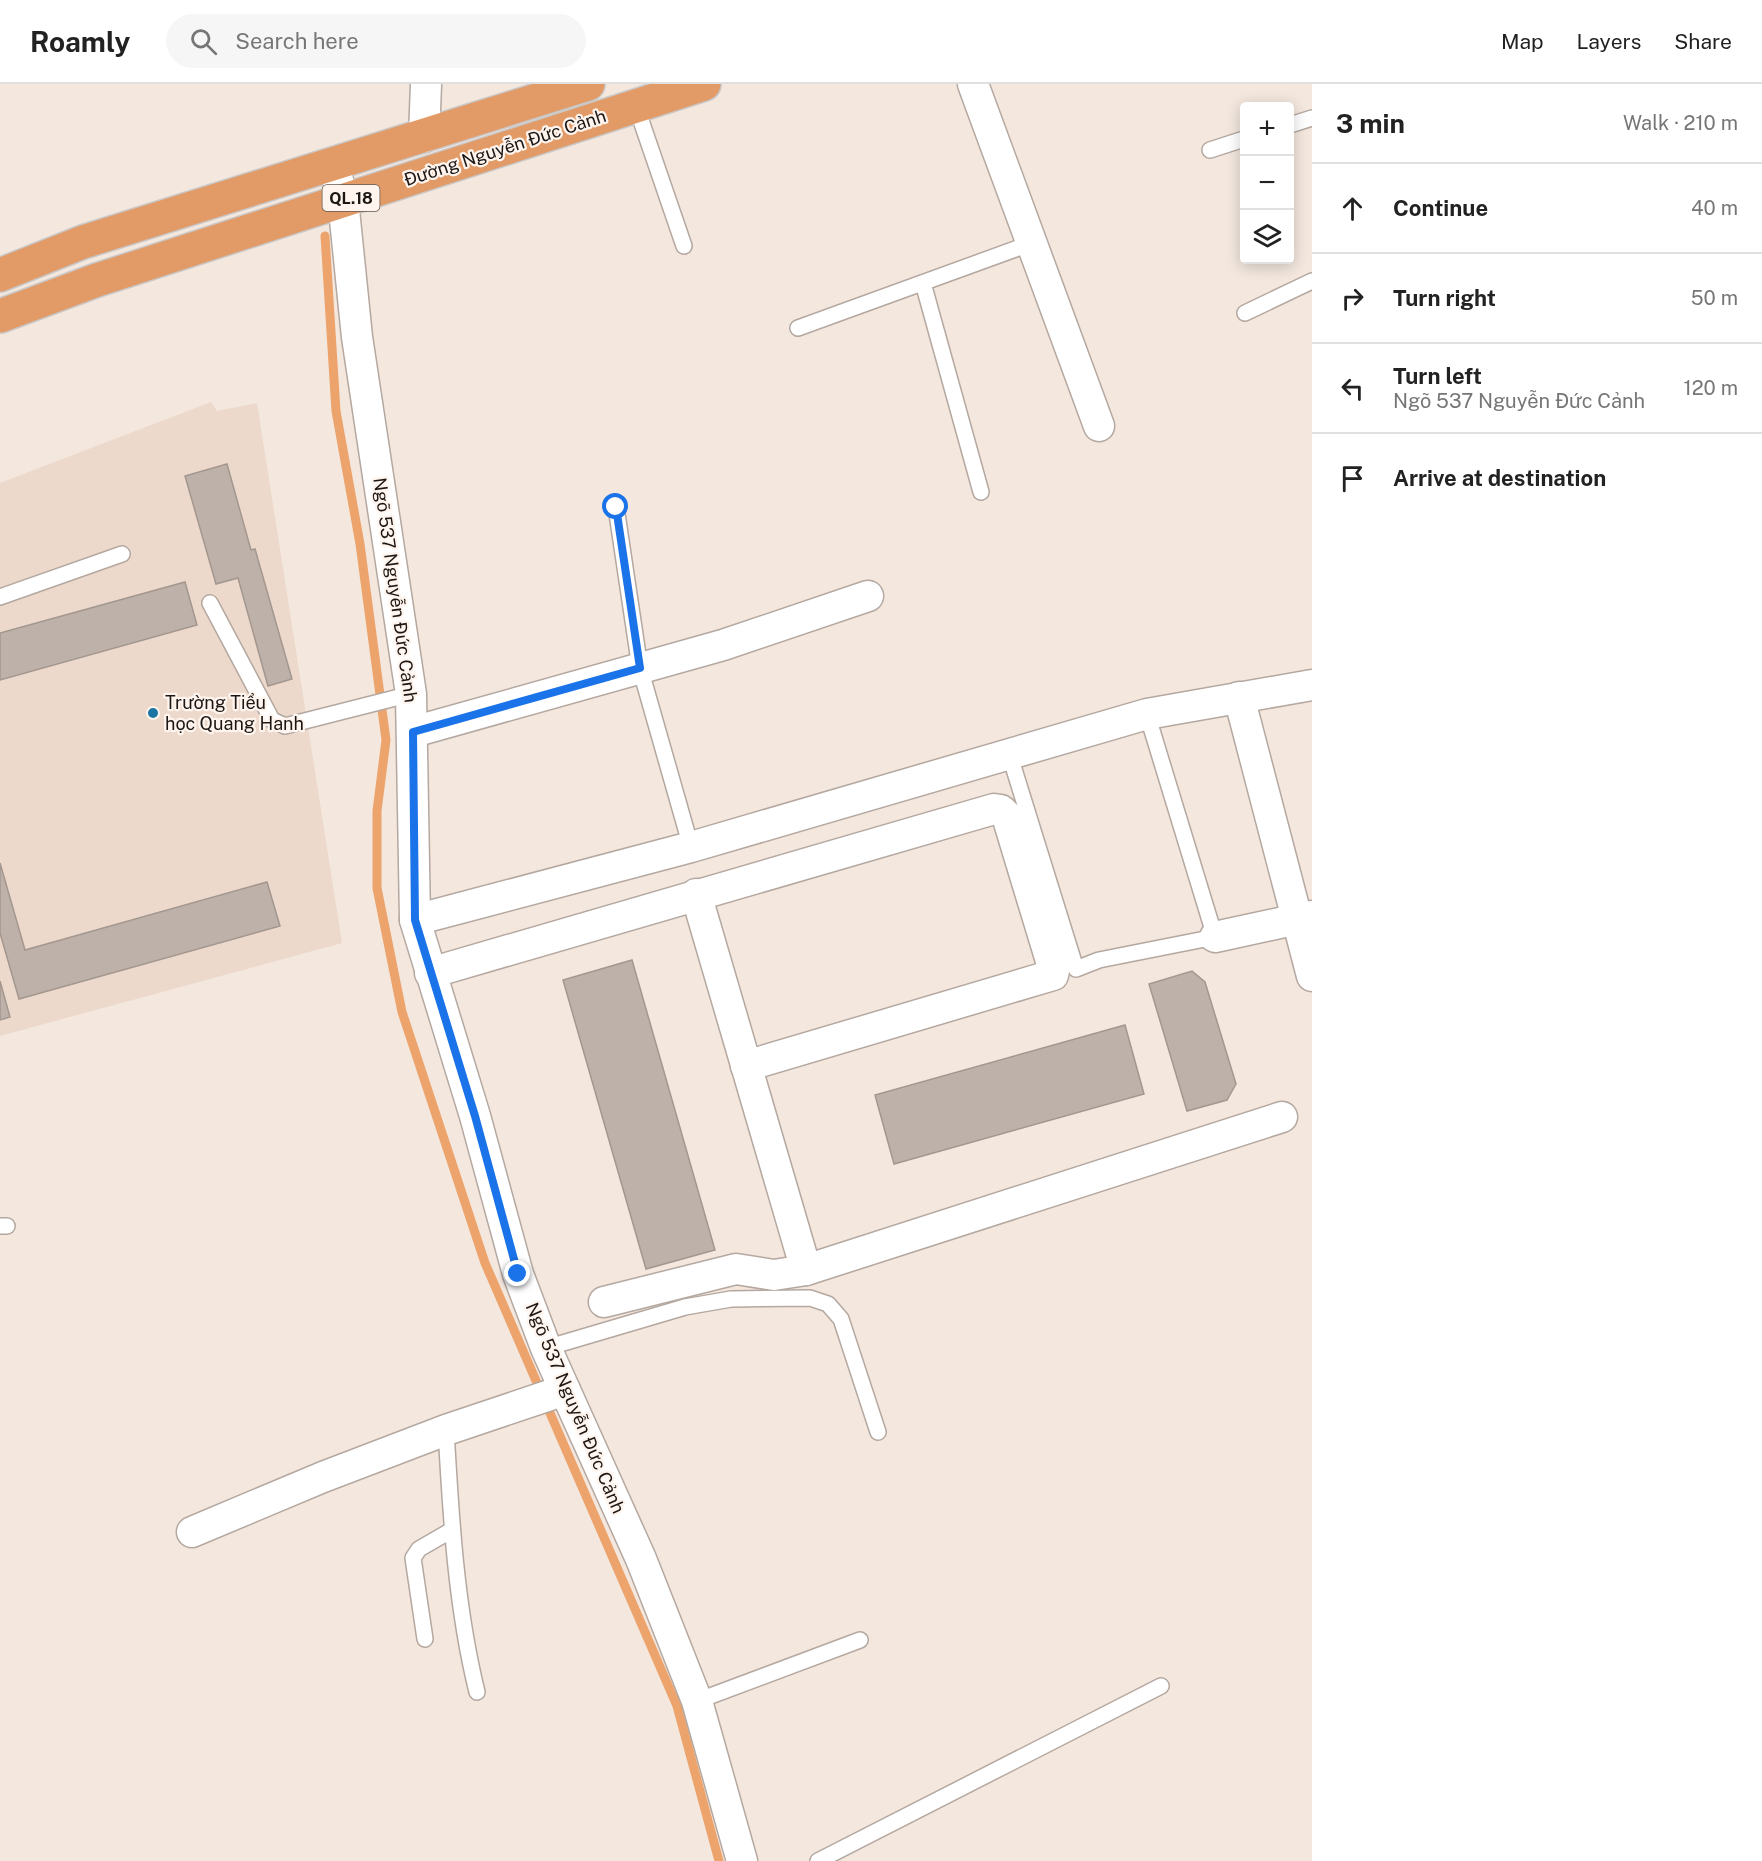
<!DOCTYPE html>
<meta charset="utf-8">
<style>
:root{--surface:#fff;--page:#f6f6f6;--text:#222;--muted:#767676;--line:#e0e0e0}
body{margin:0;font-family:"Public Sans",sans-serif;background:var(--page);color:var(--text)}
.controls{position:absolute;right:18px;top:18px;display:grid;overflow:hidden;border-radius:6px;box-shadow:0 3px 15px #0003}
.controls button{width:54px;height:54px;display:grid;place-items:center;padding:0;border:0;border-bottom:2px solid var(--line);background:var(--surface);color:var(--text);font:30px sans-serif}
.stop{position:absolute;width:18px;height:18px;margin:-14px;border:4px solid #1a73e8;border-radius:50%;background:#fff}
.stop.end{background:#1a73e8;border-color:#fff;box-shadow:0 2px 6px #0008}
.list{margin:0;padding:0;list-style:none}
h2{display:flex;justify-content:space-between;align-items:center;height:78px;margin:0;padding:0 24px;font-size:26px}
h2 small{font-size:20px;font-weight:400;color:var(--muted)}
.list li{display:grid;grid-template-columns:39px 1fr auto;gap:18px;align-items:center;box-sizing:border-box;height:90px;padding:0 24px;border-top:2px solid var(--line)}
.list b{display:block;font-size:22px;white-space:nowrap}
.list p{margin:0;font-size:20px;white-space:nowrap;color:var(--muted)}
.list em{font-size:20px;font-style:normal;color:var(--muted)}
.icon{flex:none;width:33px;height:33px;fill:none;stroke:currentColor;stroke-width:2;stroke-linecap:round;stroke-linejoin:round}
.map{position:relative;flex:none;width:1312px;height:1777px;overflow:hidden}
header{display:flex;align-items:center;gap:36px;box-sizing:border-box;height:84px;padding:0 30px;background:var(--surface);border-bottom:2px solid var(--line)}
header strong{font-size:28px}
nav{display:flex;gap:33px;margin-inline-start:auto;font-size:21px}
.search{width:420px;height:54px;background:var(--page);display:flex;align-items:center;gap:15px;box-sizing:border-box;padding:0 21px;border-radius:33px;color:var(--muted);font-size:22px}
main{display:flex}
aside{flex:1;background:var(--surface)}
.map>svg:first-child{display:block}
.built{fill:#ecd9cb}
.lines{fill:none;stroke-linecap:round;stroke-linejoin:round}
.stream{stroke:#eca36c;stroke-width:9}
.building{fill:#bdb1a9;stroke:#a3978f;stroke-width:1.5}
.lane-casing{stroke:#b4a8a0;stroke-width:18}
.street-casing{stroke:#b4a8a0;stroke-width:33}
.highway-casing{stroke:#c9c7c7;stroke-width:36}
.lane{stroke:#fff;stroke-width:15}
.street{stroke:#fff;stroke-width:30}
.highway{stroke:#e29b66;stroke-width:33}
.route{stroke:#1a73e8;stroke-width:8}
.poi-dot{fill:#1a75a4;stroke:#fff5ee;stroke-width:2}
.labels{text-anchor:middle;stroke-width:4.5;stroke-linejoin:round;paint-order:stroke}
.shield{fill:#fff5ee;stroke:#605a55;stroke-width:1.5}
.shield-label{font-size:16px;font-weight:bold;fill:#1c1714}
.street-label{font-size:18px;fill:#1c1714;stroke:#fff5ee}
.poi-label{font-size:18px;fill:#1c1714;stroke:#fff5ee;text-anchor:start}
</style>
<header>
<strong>Roamly</strong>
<div class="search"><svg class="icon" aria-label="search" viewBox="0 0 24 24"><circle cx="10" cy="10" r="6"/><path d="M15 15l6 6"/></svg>Search here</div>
<nav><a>Map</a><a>Layers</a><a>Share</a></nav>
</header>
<main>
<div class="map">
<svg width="1312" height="1777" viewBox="0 0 1312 1777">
<rect width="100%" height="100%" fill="#f3e7de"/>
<polygon class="built" points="211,318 217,327 257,319 342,859 0,952 0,399"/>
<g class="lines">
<polyline class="stream" points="325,152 336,327 360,460 386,656 377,727 377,804 402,928 485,1179 677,1622 719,1777"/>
</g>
<g class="building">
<polygon points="227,380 251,466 255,465 292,595 268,602 238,494 216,500 185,392"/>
<polygon points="185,498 197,541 0,596 0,549"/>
<polygon points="0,779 25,866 267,798 280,842 19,915 0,849"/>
<polygon points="632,876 715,1166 646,1185 563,896"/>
<polygon points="1192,887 1205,898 1236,1000 1227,1016 1187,1027 1149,900"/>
<polygon points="0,897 10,933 0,936"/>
<polygon points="1125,941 1144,1010 894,1080 875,1011"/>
</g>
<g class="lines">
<defs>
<g id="lane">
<polyline points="636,22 684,162"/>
<polyline points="1290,41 1312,34"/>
<polyline points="1210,66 1244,55"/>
<polyline points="923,199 981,408"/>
<polyline points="1245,229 1312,197"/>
<polyline points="798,244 1032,159"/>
<polyline points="616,423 640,584 691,763"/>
<polyline points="0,513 122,470"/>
<polyline points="210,519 272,636 285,642 411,610"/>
<polyline points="1009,669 1076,885 1099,876 1215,853 1147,630"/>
<polyline points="0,1142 7,1142"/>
<polyline points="546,1264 685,1223 731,1215 810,1214 828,1220 841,1235 878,1348"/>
<path d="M 446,1346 C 451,1434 456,1523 477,1608"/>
<polyline points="425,1555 413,1474 419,1465 452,1446"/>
<polyline points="697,1617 860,1556"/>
<polyline points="818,1777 1161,1602"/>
</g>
<g id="street">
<polyline points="973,0 1099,342"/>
<polyline points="424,53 426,0"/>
<polyline points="334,81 343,116 357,253 411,610 415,836 475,1032 518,1190 546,1264 641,1475 697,1617 742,1777"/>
<polyline points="1239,613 1312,892"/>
<polyline points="413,648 723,561 868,512"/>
<polyline points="696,810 806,1186"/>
<polyline points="415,836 691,763 1147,630 1312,601"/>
<polyline points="1215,853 1312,832"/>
<polyline points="430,889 994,725 1001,726 1007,732 1054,887 1053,891 746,982"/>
<polyline points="604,1218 736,1185 774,1191 806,1186 1282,1033"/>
<polyline points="192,1448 323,1393 446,1346 565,1306"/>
</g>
<g id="highway">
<polyline points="0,191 83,158 588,0"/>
<polyline points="0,232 97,196 704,0"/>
</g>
</defs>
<use href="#lane" class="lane-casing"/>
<use href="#street" class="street-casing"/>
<use href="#highway" class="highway-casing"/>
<use href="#lane" class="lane"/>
<use href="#street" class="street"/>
<use href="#highway" class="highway"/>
</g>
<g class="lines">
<polyline class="route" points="518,1190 475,1032 415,836 413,648 640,584 616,423"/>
</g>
<circle class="poi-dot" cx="153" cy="629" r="6"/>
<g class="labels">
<rect class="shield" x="322.5" y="101" width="57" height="26" rx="4.5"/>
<g class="shield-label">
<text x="351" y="120">QL.18</text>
</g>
<g class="street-label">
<text transform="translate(505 64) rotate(-18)" y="6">Đường Nguyễn Đức Cảnh</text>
<text transform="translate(395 506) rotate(82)" y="6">Ngõ 537 Nguyễn Đức Cảnh</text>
<text transform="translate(575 1324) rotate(67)" y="6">Ngõ 537 Nguyễn Đức Cảnh</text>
</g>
<g class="poi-label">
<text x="165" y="625">Trường Tiểu<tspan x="165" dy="21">học Quang Hanh</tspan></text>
</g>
</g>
</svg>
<div class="controls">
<button>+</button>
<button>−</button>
<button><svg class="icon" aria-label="layers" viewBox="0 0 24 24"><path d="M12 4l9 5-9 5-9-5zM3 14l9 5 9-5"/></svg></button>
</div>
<div class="stop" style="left:616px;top:423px"></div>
<div class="stop end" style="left:518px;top:1190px"></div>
</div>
<aside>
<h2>3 min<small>Walk · 210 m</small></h2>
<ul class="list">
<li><svg class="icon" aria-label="ahead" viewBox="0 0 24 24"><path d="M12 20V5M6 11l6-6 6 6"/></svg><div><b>Continue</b></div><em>40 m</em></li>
<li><svg class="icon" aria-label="right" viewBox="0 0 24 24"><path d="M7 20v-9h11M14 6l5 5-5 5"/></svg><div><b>Turn right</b></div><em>50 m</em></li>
<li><svg class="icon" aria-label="left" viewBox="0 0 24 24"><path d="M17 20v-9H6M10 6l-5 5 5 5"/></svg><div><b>Turn left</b><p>Ngõ 537 Nguyễn Đức Cảnh</p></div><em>120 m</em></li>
<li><svg class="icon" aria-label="arrive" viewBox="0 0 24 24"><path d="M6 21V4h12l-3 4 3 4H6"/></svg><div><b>Arrive at destination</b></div></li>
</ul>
</aside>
</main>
